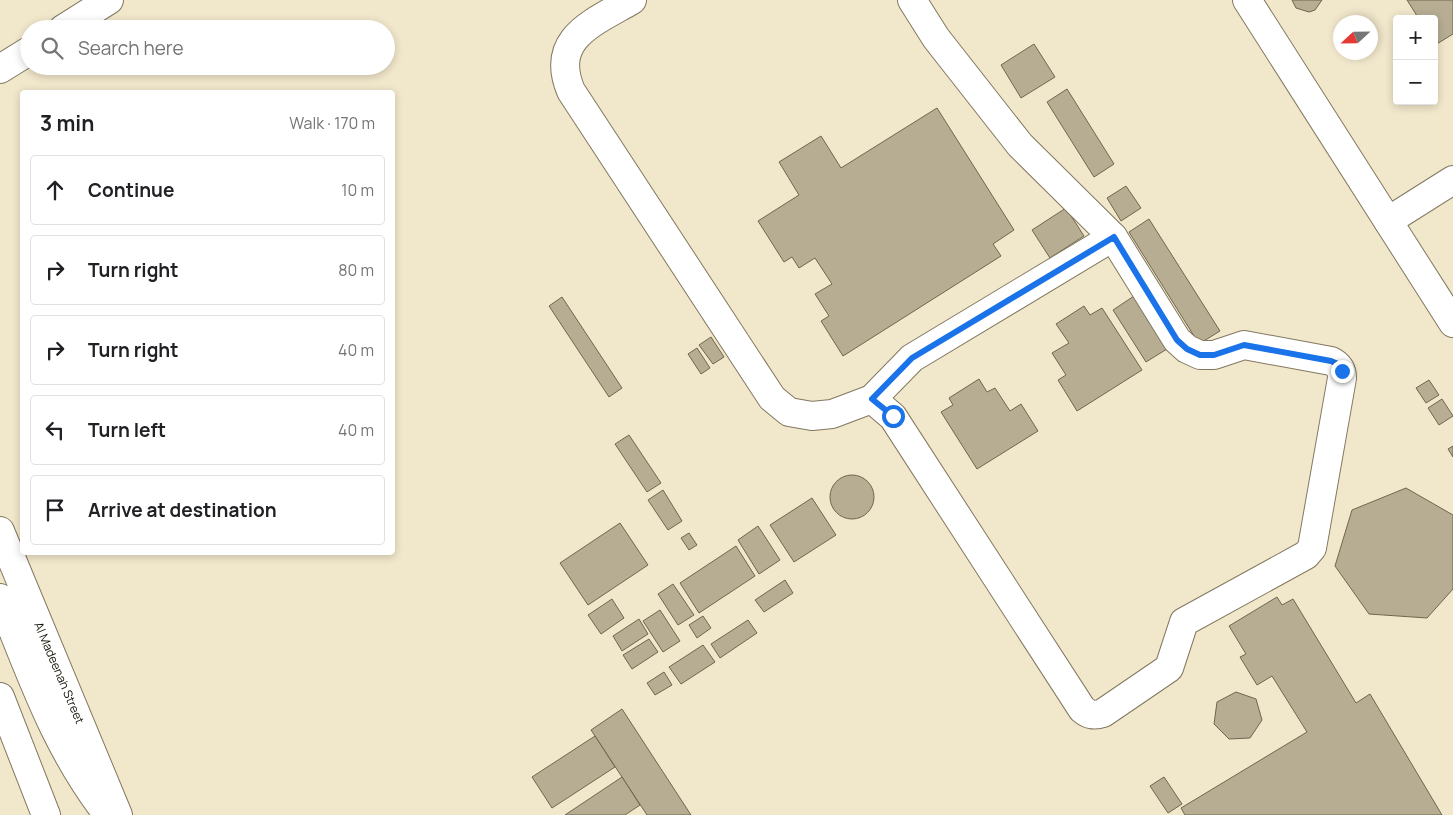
<!DOCTYPE html>
<meta charset="utf-8">
<style>
:root{--surface:#fff;--page:#f2f2f2;--text:#202124;--muted:#757577;--line:#e0e0e0}
body{margin:0;font-family:Manrope,sans-serif;background:var(--page);color:var(--text)}
.controls{position:absolute;right:15px;top:15px;display:grid;overflow:hidden;border-radius:5px;box-shadow:0 2px 8px #0003}
.controls button{width:45px;height:45px;display:grid;place-items:center;padding:0;border:0;border-bottom:1px solid var(--line);background:var(--surface);color:var(--text);font:25px sans-serif}
.compass{position:absolute;left:1333px;top:15px;width:45px;height:45px;border-radius:50%;background:var(--surface);box-shadow:0 2px 8px #0003;rotate:248deg}
.stop{position:absolute;width:15px;height:15px;margin:-11px;border:4px solid #1a73e8;border-radius:50%;background:#fff}
.stop.end{background:#1a73e8;border-color:#fff;box-shadow:0 1px 5px #0008}
.list{margin:0;padding:0;list-style:none}
h2{display:flex;justify-content:space-between;align-items:center;height:65px;margin:0;padding:0 20px;font-size:21px}
h2 small{font-size:16px;font-weight:400;color:var(--muted)}
.list li{display:grid;grid-template-columns:32px 1fr auto;gap:15px;align-items:center;box-sizing:border-box;height:70px;margin:0 10px 10px;padding:0 10px;border:1px solid var(--line);border-radius:5px}
.list b{display:block;font-size:19px;white-space:nowrap}
.list em{font-size:16px;font-style:normal;color:var(--muted)}
.icon{flex:none;width:28px;height:28px;fill:none;stroke:currentColor;stroke-width:2;stroke-linecap:round;stroke-linejoin:round}
.map{position:relative;flex:none;width:1453px;height:815px;overflow:hidden}
.search{position:absolute;background:var(--surface);box-shadow:0 2px 8px #0003;left:20px;top:20px;width:375px;height:55px;display:flex;align-items:center;gap:12px;box-sizing:border-box;padding:0 18px;border-radius:28px;color:var(--muted);font-size:19px}
.panel{position:absolute;background:var(--surface);box-shadow:0 2px 8px #0003;left:20px;top:90px;width:375px;height:465px;border-radius:5px}
.map>svg:first-child{display:block}
.building{fill:#b6ad93;stroke:#6f664e}
.lines{fill:none;stroke-linecap:round;stroke-linejoin:round}
.minor-casing{stroke:#827860;stroke-width:30}
.major-casing{stroke:#827860;stroke-width:30}
.minor{stroke:#fff;stroke-width:28}
.major{stroke:#fff;stroke-width:28}
.route{stroke:#1a73e8;stroke-width:6}
.labels{text-anchor:middle;stroke-width:5;stroke-linejoin:round;paint-order:stroke}
.street-label{font-size:12px;fill:#161309;stroke:#fff}
</style>
<div class="map">
<svg width="1453" height="815" viewBox="0 0 1453 815">
<rect width="100%" height="100%" fill="#f1e7cb"/>
<g class="building">
<polygon points="1292,0 1322,0 1315,10 1309,12 1296,8"/>
<polygon points="1407,0 1453,0 1453,34 1435,45 1434,19 1419,19"/>
<polygon points="1034,44 1055,77 1021,98 1001,65"/>
<polygon points="1067,89 1114,164 1094,177 1047,102"/>
<polygon points="937,108 1014,230 993,244 1001,256 843,356 821,321 829,316 815,294 832,284 815,258 799,268 792,257 784,262 758,221 799,195 779,162 821,136 841,168"/>
<polygon points="1126,186 1141,208 1121,221 1107,198"/>
<polygon points="1066,208 1084,236 1050,258 1032,230"/>
<polygon points="1149,219 1220,331 1199,344 1129,232"/>
<polygon points="1134,296 1167,349 1146,362 1113,310"/>
<polygon points="562,297 622,388 609,397 549,306"/>
<polygon points="1084,306 1090,315 1102,308 1142,370 1077,411 1058,380 1066,375 1052,353 1069,343 1056,324"/>
<polygon points="711,337 724,357 713,364 699,345"/>
<polygon points="697,348 710,368 701,374 688,354"/>
<polygon points="979,379 987,392 995,388 1010,411 1021,404 1038,431 977,469 941,412 953,405 949,398"/>
<polygon points="1429,380 1439,395 1426,403 1416,388"/>
<polygon points="1442,399 1453,416 1439,425 1428,408"/>
<polygon points="629,435 661,483 647,492 615,444"/>
<polygon points="1453,446 1453,457 1448,449"/>
<circle cx="852" cy="497" r="22"/>
<polygon points="1406,488 1453,515 1453,589 1427,618 1369,614 1335,566 1352,510"/>
<polygon points="663,490 682,521 668,530 648,500"/>
<polygon points="812,498 836,535 794,562 770,525"/>
<polygon points="620,523 648,565 588,605 560,563"/>
<polygon points="758,526 780,560 759,574 738,540"/>
<polygon points="689,533 697,545 689,550 681,538"/>
<polygon points="736,546 755,576 699,613 680,583"/>
<polygon points="785,580 793,593 764,612 755,600"/>
<polygon points="673,584 694,615 678,625 658,594"/>
<polygon points="1277,597 1282,605 1293,599 1356,703 1370,694 1442,815 1185,815 1181,808 1307,732 1272,676 1257,685 1240,657 1246,654 1229,626"/>
<polygon points="612,599 624,618 601,634 588,615"/>
<polygon points="660,610 680,641 663,652 643,621"/>
<polygon points="703,616 711,628 697,638 689,625"/>
<polygon points="639,619 648,634 622,651 613,636"/>
<polygon points="748,620 757,633 720,658 711,644"/>
<polygon points="649,639 658,652 632,669 623,655"/>
<polygon points="703,645 715,662 681,684 669,667"/>
<polygon points="664,672 672,685 655,695 647,683"/>
<polygon points="1236,692 1256,699 1262,720 1250,738 1229,739 1214,724 1217,702"/>
<polygon points="622,709 691,815 647,815 595,736 591,730"/>
<polygon points="595,736 615,767 552,808 532,777"/>
<polygon points="622,777 640,805 625,815 565,815"/>
<polygon points="1164,777 1182,804 1168,813 1150,786"/>
</g>
<g class="lines">
<defs>
<g id="minor">
<path d="M 632,0 C 593,23 549,38 571,91 L 772,398 L 789,412 L 812,416 L 832,414 L 872,399 L 912,358 L 1113,237 L 1020,145 L 936,38 L 912,0"/>
<polyline points="1247,0 1453,323"/>
<polyline points="1388,221 1453,180"/>
<path d="M 872,399 L 893,417 L 1082,709 C 1089,715 1094,716 1103,713 L 1169,668 L 1184,622 L 1306,555 L 1312,548 L 1342,378 C 1342,369 1339,365 1331,361 L 1244,345 L 1214,355 L 1200,355 L 1187,349 L 1177,340 L 1113,237"/>
<polyline points="0,531 118,815"/>
<path d="M 0,598 C 31,674 56,749 108,815"/>
<polyline points="0,697 46,815"/>
</g>
<g id="major">
<polyline points="63,29 109,0"/>
<polyline points="0,69 29,51"/>
</g>
</defs>
<use href="#minor" class="minor-casing"/>
<use href="#major" class="major-casing"/>
<use href="#minor" class="minor"/>
<use href="#major" class="major"/>
</g>
<g class="lines">
<polyline class="route" points="893,416 872,399 912,358 1114,237 1177,340 1187,349 1200,355 1214,355 1244,345 1331,361 1338,364 1342,371"/>
</g>
<g class="labels">
<g class="street-label">
<text transform="translate(59 673) rotate(67)" y="4">Al Madeenah Street</text>
</g>
</g>
</svg>
<div class="controls">
<button>+</button>
<button>−</button>
</div>
<svg class="compass" viewBox="-18 -18 36 36"><path d="M0-13l5 13h-10z" fill="#e53935"/><path d="M0 13l5-13h-10z" fill="#757577"/></svg>
<div class="stop" style="left:893px;top:416px"></div>
<div class="stop end" style="left:1342px;top:371px"></div>
<div class="search"><svg class="icon" aria-label="search" viewBox="0 0 24 24"><circle cx="10" cy="10" r="6"/><path d="M15 15l6 6"/></svg>Search here</div>
<section class="panel">
<h2>3 min<small>Walk · 170 m</small></h2>
<ul class="list">
<li><svg class="icon" aria-label="ahead" viewBox="0 0 24 24"><path d="M12 20V5M6 11l6-6 6 6"/></svg><div><b>Continue</b></div><em>10 m</em></li>
<li><svg class="icon" aria-label="right" viewBox="0 0 24 24"><path d="M7 20v-9h11M14 6l5 5-5 5"/></svg><div><b>Turn right</b></div><em>80 m</em></li>
<li><svg class="icon" aria-label="right" viewBox="0 0 24 24"><path d="M7 20v-9h11M14 6l5 5-5 5"/></svg><div><b>Turn right</b></div><em>40 m</em></li>
<li><svg class="icon" aria-label="left" viewBox="0 0 24 24"><path d="M17 20v-9H6M10 6l-5 5 5 5"/></svg><div><b>Turn left</b></div><em>40 m</em></li>
<li><svg class="icon" aria-label="arrive" viewBox="0 0 24 24"><path d="M6 21V4h12l-3 4 3 4H6"/></svg><div><b>Arrive at destination</b></div></li>
</ul>
</section>
</div>
